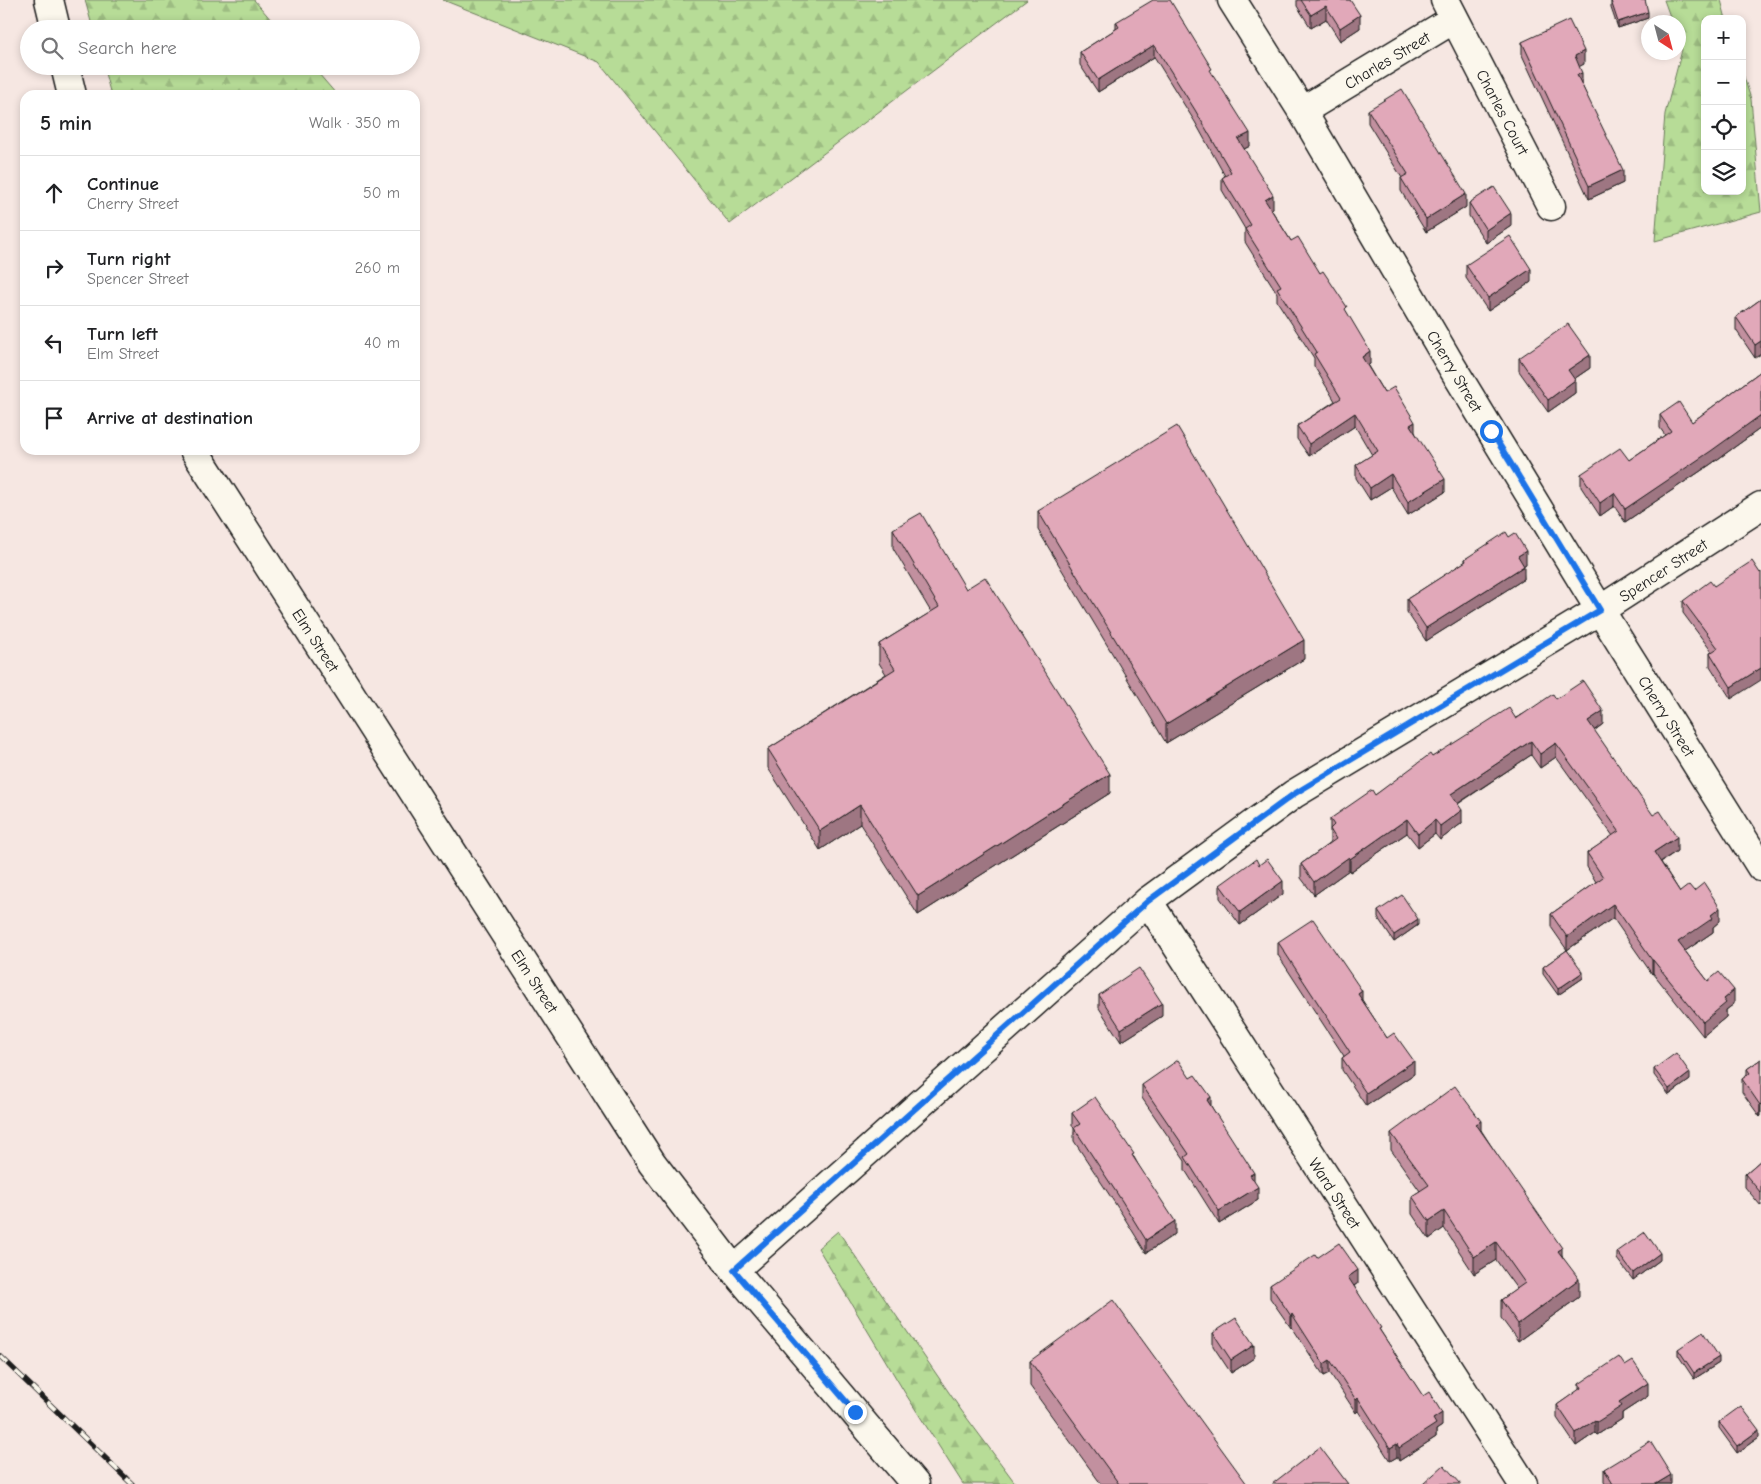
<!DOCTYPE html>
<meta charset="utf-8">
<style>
:root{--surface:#fff;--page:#f2f2f2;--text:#202124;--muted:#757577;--line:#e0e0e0}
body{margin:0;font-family:"Comic Neue",sans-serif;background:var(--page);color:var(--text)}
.controls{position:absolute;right:15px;top:15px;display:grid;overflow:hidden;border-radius:10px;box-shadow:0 2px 8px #0003}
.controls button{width:45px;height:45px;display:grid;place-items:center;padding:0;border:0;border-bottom:1px solid var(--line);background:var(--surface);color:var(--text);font:25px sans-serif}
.compass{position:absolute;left:1641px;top:15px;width:45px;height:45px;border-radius:50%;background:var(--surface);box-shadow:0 2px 8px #0003;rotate:144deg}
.stop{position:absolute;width:15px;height:15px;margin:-11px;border:4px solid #1a73e8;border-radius:50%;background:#fff}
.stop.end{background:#1a73e8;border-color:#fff;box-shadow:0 1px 5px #0008}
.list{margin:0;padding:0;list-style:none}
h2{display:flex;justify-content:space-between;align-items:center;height:65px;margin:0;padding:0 20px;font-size:21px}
h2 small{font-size:16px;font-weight:400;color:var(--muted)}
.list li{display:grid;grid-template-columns:32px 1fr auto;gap:15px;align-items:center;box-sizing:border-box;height:75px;padding:0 20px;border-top:1px solid var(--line)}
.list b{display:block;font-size:19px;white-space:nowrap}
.list p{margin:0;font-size:16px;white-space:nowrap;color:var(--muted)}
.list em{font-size:16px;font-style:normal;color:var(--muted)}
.icon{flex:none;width:28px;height:28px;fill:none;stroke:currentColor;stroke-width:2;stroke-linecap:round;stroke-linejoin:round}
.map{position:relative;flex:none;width:1761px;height:1484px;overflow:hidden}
.search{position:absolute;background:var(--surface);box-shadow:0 2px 8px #0003;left:20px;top:20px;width:400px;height:55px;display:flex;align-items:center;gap:12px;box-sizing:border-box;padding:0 18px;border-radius:28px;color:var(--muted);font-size:19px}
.panel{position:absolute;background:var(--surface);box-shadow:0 2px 8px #0003;left:20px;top:90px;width:400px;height:365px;border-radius:15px}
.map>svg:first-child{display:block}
.forest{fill:url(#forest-firs);stroke:#6a7c5a}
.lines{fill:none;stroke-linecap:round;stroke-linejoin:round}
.street-casing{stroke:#1c1c1c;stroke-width:31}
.street{stroke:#fbf7ec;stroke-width:28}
.rail-casing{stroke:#1c1c1c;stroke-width:5.5}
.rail{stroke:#fbf7ec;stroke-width:4;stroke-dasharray:11;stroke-linecap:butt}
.wall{fill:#c2909f;stroke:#1c1c1c}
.shaded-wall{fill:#9e7682;stroke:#1c1c1c}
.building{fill:#e1a8b9;stroke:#1c1c1c}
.route{stroke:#1a73e8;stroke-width:6}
.labels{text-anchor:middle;stroke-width:4;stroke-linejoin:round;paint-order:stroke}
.street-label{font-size:16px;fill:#1c1c1c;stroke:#fbf7ec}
</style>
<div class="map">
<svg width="1761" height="1484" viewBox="0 0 1761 1484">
<defs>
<pattern id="forest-firs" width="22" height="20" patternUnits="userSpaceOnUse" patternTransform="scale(1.25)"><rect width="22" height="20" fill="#b7dc97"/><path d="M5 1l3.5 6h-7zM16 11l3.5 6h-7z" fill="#9dbc82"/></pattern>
</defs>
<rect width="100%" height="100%" fill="#f6e7e2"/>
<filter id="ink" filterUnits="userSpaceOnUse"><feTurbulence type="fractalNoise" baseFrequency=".02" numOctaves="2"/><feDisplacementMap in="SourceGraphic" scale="10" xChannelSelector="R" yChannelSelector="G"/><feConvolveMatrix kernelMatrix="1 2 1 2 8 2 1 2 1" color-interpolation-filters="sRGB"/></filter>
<g filter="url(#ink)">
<g class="forest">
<polygon points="85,0 254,0 279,29 93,29"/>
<polygon points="443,0 1027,0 730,224 599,62"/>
<polygon points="1664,0 1721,0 1726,19 1705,19 1705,191 1742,191 1742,71 1751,99 1761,212 1655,241 1665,114 1682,50 1679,41 1678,22 1672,22"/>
<polygon points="103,66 312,66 337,95 111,95"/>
<polygon points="838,1231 961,1410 1016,1484 963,1484 905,1393 818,1248"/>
</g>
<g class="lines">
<defs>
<g id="street">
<polyline points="49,0 56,29"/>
<polyline points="1232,0 1302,111 1452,367 1600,610 1761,867"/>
<polyline points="1445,0 1551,206"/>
<polyline points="65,66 72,95"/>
<polyline points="1302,111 1454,19"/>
<polyline points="194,450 652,1163 734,1270 915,1484"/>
<polyline points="1148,901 1523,1484"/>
<polyline points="734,1270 1148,901 1294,794 1600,610 1761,506"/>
</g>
</defs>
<use href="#street" class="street-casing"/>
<use href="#street" class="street"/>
<defs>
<polyline id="rail" points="0,1356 132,1484"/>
</defs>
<use href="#rail" class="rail-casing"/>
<use href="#rail" class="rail"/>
</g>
<g class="wall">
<polygon points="1297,0 1350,0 1360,28 1340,41 1326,19 1311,28 1297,6"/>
<polygon points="1611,1 1648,18 1618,28 1611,8"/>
<polygon points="1116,22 1212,74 1250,146 1244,149 1273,208 1271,209 1291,241 1320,273 1347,313 1370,364 1368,366 1384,393 1415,432 1445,492 1408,515 1391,487 1370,500 1356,478 1356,465 1372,455 1355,426 1309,456 1297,439 1297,426 1335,401 1314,366 1314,358 1277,301 1277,293 1245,242 1245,229 1222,190 1222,178 1225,176 1195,122 1155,58 1154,57 1098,92 1080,65 1080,52 1116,29"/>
<polygon points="1522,42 1584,64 1579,66 1582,85 1623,183 1589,199 1522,55"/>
<polygon points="1368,110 1466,207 1426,232 1401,191 1401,178 1402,178 1368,123"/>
<polygon points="1469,203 1511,226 1486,243 1469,216"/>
<polygon points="1466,265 1531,282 1488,311 1466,278"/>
<polygon points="1761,299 1755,358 1736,330 1736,317"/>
<polygon points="1519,358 1590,368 1574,379 1575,393 1548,412 1519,371"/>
<polygon points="1761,371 1761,428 1711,464 1625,522 1614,506 1600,516 1581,487 1581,474 1629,460 1665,435 1660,428 1660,415 1692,422"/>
<polygon points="1038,511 1304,659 1166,743 1038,530"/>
<polygon points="893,529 966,589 1110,793 918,915 860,824 820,850 768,768 768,749 886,674 879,663 879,644 931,612 893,548"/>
<polygon points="1509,537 1526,564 1523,566 1524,579 1426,641 1407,612 1407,599 1465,562 1465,559"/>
<polygon points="1760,573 1731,699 1710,666 1710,653 1712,652 1683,613 1683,601 1714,586"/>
<polygon points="1556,699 1603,724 1594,731 1677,851 1661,862 1680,892 1694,891 1720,921 1713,927 1713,932 1685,951 1708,981 1734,1004 1726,1010 1726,1017 1703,1036 1653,973 1652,974 1613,918 1567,950 1583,978 1558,995 1543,974 1543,967 1567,950 1551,927 1551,914 1596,882 1587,867 1587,853 1613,836 1556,757 1540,768 1531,755 1458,804 1462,823 1440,840 1435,834 1418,847 1407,833 1350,872 1349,870 1314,895 1301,878 1301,864 1330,843 1330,819 1375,795 1432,757"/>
<polygon points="1220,885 1283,894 1240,925 1220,898"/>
<polygon points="1378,911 1418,925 1394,942 1378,918"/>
<polygon points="1278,942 1362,1000 1387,1038 1414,1074 1366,1106 1342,1070 1342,1058 1344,1056 1278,955"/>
<polygon points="1099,995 1162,1016 1121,1042 1099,1008"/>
<polygon points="1761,1059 1760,1117 1742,1092 1742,1079 1747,1076 1747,1069"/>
<polygon points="1654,1069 1690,1080 1669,1095 1654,1075"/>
<polygon points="1142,1085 1211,1106 1254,1181 1258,1200 1219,1224 1185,1170 1185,1161 1142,1098"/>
<polygon points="1072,1113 1134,1157 1175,1234 1146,1253 1122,1214 1074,1141 1074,1128 1072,1126"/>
<polygon points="1481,1130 1562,1255 1579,1297 1518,1341 1501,1318 1501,1300 1517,1289 1496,1260 1474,1274 1444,1228 1429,1239 1412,1214 1412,1196 1420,1191 1391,1150 1391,1133"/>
<polygon points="1761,1160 1761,1206 1745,1187 1745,1174"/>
<polygon points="1617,1252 1660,1260 1633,1280 1617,1259"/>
<polygon points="1317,1258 1358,1283 1354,1286 1381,1332 1442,1426 1436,1430 1436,1437 1399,1461 1397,1457 1390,1461 1358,1411 1356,1413 1330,1373 1324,1376 1292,1327 1291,1328 1270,1298 1270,1285"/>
<polygon points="1213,1333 1254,1358 1231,1373 1213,1346"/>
<polygon points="1678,1349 1719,1363 1694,1379 1678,1355"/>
<polygon points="1030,1361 1247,1484 1101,1484 1030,1386"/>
<polygon points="1625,1366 1648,1396 1622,1413 1622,1419 1597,1435 1595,1433 1576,1446 1557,1418 1557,1405 1579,1390 1579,1384"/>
<polygon points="1719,1422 1759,1437 1737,1453 1719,1428"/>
<polygon points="1604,1469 1671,1484 1605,1484 1604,1482"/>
</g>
<g class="shaded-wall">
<polygon points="1326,6 1326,19 1311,28 1311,15"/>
<polygon points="1648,12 1648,18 1618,28 1618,22"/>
<polygon points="1360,15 1360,28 1340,41 1340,28"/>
<polygon points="1154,45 1154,57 1098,92 1098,80"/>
<polygon points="1584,51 1584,64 1575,69 1575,56"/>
<polygon points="1582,73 1582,86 1577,75"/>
<polygon points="1250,133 1250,146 1238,152 1238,139"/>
<polygon points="1623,170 1623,183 1589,199 1589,186"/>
<polygon points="1466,194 1466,207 1426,232 1426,219"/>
<polygon points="1273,195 1273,208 1265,213 1265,200"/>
<polygon points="1511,213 1511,226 1486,243 1486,230"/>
<polygon points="1531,269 1531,282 1488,311 1488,298"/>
<polygon points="1761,341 1761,354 1755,358 1755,345"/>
<polygon points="1370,351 1370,364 1362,369 1362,357"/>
<polygon points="1590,355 1590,368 1568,383 1568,370"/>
<polygon points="1575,380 1575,393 1548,412 1548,400"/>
<polygon points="1355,413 1355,426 1309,456 1309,444"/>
<polygon points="1761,415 1761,428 1711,464 1625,522 1625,509"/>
<polygon points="1415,422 1415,435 1410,425"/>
<polygon points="1391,474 1391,487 1370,500 1370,488"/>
<polygon points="1445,479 1445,492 1408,515 1408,502"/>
<polygon points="1614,493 1614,506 1600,516 1600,503"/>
<polygon points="1526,551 1526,564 1518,569 1518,556"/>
<polygon points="1524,566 1524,579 1426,641 1426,628"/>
<polygon points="1304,640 1304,659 1166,743 1166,724"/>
<polygon points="1761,668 1761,680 1731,699 1731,687"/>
<polygon points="1603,711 1603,724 1588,735 1588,721"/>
<polygon points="1531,741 1531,755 1451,808 1451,794"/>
<polygon points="1556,743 1556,757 1540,768 1540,754"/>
<polygon points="1110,774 1110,793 918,915 918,896"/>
<polygon points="860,805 860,824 820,850 820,831"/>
<polygon points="1462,810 1462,823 1440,840 1440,826"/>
<polygon points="1407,819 1407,833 1350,872 1350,859"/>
<polygon points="1435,820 1435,834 1418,847 1418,834"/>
<polygon points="1677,837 1677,851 1654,866 1654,852"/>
<polygon points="1349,857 1349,870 1314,895 1314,882"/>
<polygon points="1283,881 1283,894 1240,925 1240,912"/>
<polygon points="1613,904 1613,918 1567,950 1567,937"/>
<polygon points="1720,908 1720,921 1713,927 1713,932 1678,956 1678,942 1711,915"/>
<polygon points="1418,919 1418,925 1394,942 1394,935"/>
<polygon points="1652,960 1653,960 1653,973 1652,974"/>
<polygon points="1583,972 1583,978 1558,995 1558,989"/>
<polygon points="1734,990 1734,1004 1726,1010 1726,1017 1703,1036 1703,1022 1723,999"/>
<polygon points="1362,991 1362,1004 1358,994"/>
<polygon points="1162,1003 1162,1016 1121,1042 1121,1029"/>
<polygon points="1414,1061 1414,1074 1366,1106 1366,1093"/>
<polygon points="1690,1073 1690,1080 1669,1095 1669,1089"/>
<polygon points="1211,1097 1211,1110 1207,1100"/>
<polygon points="1761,1104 1761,1116 1760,1117 1760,1105"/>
<polygon points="1481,1121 1481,1138 1476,1124"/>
<polygon points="1254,1173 1254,1186 1250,1175"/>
<polygon points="1258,1187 1258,1200 1219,1224 1219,1211"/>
<polygon points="1444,1211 1444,1228 1429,1239 1429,1221"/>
<polygon points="1175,1221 1175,1234 1146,1253 1146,1240"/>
<polygon points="1496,1242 1496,1260 1474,1274 1474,1257"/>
<polygon points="1562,1248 1562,1266 1558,1251"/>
<polygon points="1660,1253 1660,1260 1633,1280 1633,1273"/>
<polygon points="1358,1270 1358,1283 1348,1290 1348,1277"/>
<polygon points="1579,1279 1579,1297 1518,1341 1518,1324"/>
<polygon points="1292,1314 1292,1327 1291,1328 1291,1316"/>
<polygon points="1254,1345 1254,1358 1231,1373 1231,1360"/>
<polygon points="1719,1357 1719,1363 1694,1379 1694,1373"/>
<polygon points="1330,1360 1330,1373 1324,1376 1324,1364"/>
<polygon points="1648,1383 1648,1396 1622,1413 1622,1419 1597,1435 1597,1422 1619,1402"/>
<polygon points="1358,1398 1358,1411 1356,1413 1356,1400"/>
<polygon points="1442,1413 1442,1426 1436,1430 1436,1437 1399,1461 1399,1448 1433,1419"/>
<polygon points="1595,1420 1595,1433 1576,1446 1576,1433"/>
<polygon points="1759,1430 1759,1437 1737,1453 1737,1446"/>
<polygon points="1397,1444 1397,1457 1390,1461 1390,1448"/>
<polygon points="1671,1475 1671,1484 1656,1484"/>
</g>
<g class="building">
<polygon points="1153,0 1170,0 1212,69 1210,70 1250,133 1238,139 1273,195 1265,200 1291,241 1298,237 1320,273 1323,271 1347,307 1345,309 1370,351 1362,357 1384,393 1394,387 1415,422 1410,425 1445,479 1408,502 1391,474 1370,488 1356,465 1378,451 1355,413 1309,444 1297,426 1341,398 1314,354 1317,352 1277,288 1281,286 1245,229 1251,225 1222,178 1231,172 1195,110 1155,46 1154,45 1098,80 1080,52 1119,27 1116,22"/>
<polygon points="1301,0 1350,0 1360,15 1340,28 1326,6 1311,15"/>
<polygon points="1614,0 1645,0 1648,12 1618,22 1611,1"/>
<polygon points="1569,20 1584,51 1575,56 1582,73 1577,75 1623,170 1589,186 1522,42"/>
<polygon points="1402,89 1466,194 1426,219 1401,178 1408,174 1368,110"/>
<polygon points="1494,187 1511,213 1486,230 1469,203"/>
<polygon points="1510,236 1531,269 1488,298 1466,265"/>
<polygon points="1761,299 1761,341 1755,345 1736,317"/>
<polygon points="1568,324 1590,355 1568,370 1575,380 1548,400 1519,358"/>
<polygon points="1761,371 1761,415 1711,451 1625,509 1614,493 1600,503 1581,474 1620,448 1629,460 1671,431 1660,415 1679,402 1692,422"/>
<polygon points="1177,426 1304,640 1166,724 1038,511"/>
<polygon points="921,513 966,589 985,577 1110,774 918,896 860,805 820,831 768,749 895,669 879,644 939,607 893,529"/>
<polygon points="1506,532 1509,537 1515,533 1526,551 1518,556 1524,566 1426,628 1407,599 1466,561 1465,559"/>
<polygon points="1752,561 1760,573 1761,572 1761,668 1731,687 1710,653 1718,648 1683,601 1710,581 1714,586"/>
<polygon points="1583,681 1603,711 1588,721 1653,815 1660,811 1677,837 1654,852 1680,892 1689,885 1694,891 1704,883 1720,908 1711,915 1713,918 1678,942 1708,981 1719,972 1734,990 1723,999 1726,1003 1703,1022 1653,960 1652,960 1613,904 1567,937 1551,914 1603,877 1587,853 1619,831 1556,743 1540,754 1531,741 1451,794 1462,810 1440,826 1435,820 1418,834 1407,819 1350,859 1349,857 1314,882 1301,864 1336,839 1330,829 1334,825 1330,819 1372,790 1375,795 1430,754 1432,757 1509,708 1516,719 1553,694 1556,699"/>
<polygon points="1256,859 1259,865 1267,859 1283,881 1240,912 1220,885"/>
<polygon points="1402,895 1418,919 1394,935 1378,911"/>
<polygon points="1313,919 1362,991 1358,994 1387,1038 1394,1033 1414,1061 1366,1093 1342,1058 1350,1052 1278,942"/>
<polygon points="1567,950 1583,972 1558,989 1543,967"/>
<polygon points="1139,968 1162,1003 1121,1029 1099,995"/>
<polygon points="1676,1053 1690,1073 1669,1089 1654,1069"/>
<polygon points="1761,1059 1761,1104 1760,1105 1742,1079 1750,1073 1747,1069"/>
<polygon points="1178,1060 1190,1078 1195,1075 1211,1097 1207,1100 1254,1173 1250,1175 1258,1187 1219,1211 1185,1157 1189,1154 1142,1085"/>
<polygon points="1455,1086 1481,1121 1476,1124 1562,1248 1558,1251 1579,1279 1518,1324 1501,1300 1525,1283 1496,1242 1474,1257 1444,1211 1429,1221 1412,1196 1429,1185 1391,1133"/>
<polygon points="1095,1097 1134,1154 1132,1155 1175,1221 1146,1240 1122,1201 1074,1128 1080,1124 1072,1113"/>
<polygon points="1761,1160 1761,1193 1745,1174"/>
<polygon points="1645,1232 1660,1253 1633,1273 1617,1252"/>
<polygon points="1339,1243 1358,1270 1348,1277 1381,1328 1379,1329 1423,1396 1429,1392 1442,1413 1433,1419 1436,1424 1399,1448 1397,1444 1390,1448 1358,1398 1356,1400 1330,1360 1324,1364 1292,1314 1291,1316 1270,1285 1315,1255 1317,1258"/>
<polygon points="1113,1300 1247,1484 1119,1484 1030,1361"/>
<polygon points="1236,1318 1254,1345 1231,1360 1213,1333"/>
<polygon points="1703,1332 1719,1357 1694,1373 1678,1349"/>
<polygon points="1619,1357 1625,1366 1633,1361 1648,1383 1619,1402 1622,1406 1597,1422 1595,1420 1576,1433 1557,1405 1581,1388 1579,1384"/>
<polygon points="1741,1406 1759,1430 1737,1446 1719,1422"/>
<polygon points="1650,1441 1671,1475 1656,1484 1613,1484 1604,1469"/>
<polygon points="1320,1447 1348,1484 1272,1484"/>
<polygon points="1444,1465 1461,1484 1423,1484"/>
</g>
</g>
<g class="lines" filter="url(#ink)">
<polyline class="route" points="855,1412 734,1270 1148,901 1294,794 1600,610 1491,431"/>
</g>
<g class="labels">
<g class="street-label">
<text transform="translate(1387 60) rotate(-31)" y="6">Charles Street</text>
<text transform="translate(1503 112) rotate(62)" y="6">Charles Court</text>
<text transform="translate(1455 371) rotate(59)" y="6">Cherry Street</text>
<text transform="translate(1663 570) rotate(-33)" y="6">Spencer Street</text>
<text transform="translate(316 640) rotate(57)" y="6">Elm Street</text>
<text transform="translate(1667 716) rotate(58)" y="6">Cherry Street</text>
<text transform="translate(535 981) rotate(57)" y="6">Elm Street</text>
<text transform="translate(1335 1193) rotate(57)" y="6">Ward Street</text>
</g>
</g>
</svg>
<div class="controls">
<button>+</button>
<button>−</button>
<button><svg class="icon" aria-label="locate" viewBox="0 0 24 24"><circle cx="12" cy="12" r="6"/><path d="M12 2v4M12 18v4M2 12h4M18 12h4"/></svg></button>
<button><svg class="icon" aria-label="layers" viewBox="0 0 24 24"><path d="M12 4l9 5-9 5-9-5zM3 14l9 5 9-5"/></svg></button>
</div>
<svg class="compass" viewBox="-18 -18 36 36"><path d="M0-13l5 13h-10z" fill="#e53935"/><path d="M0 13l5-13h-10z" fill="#757577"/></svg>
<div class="stop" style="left:1491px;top:431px"></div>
<div class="stop end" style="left:855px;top:1412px"></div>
<div class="search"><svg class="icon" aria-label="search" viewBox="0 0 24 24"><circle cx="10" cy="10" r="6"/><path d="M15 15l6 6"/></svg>Search here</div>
<section class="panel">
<h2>5 min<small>Walk · 350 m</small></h2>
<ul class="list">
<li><svg class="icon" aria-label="ahead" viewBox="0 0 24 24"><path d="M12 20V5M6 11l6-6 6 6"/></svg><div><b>Continue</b><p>Cherry Street</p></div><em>50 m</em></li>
<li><svg class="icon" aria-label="right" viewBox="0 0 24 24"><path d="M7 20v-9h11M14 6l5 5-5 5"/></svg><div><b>Turn right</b><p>Spencer Street</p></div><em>260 m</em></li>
<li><svg class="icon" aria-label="left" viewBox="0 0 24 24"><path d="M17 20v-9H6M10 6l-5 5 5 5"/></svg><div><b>Turn left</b><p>Elm Street</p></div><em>40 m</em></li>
<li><svg class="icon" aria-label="arrive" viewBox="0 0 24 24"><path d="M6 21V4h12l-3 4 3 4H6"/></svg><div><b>Arrive at destination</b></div></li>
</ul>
</section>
</div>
